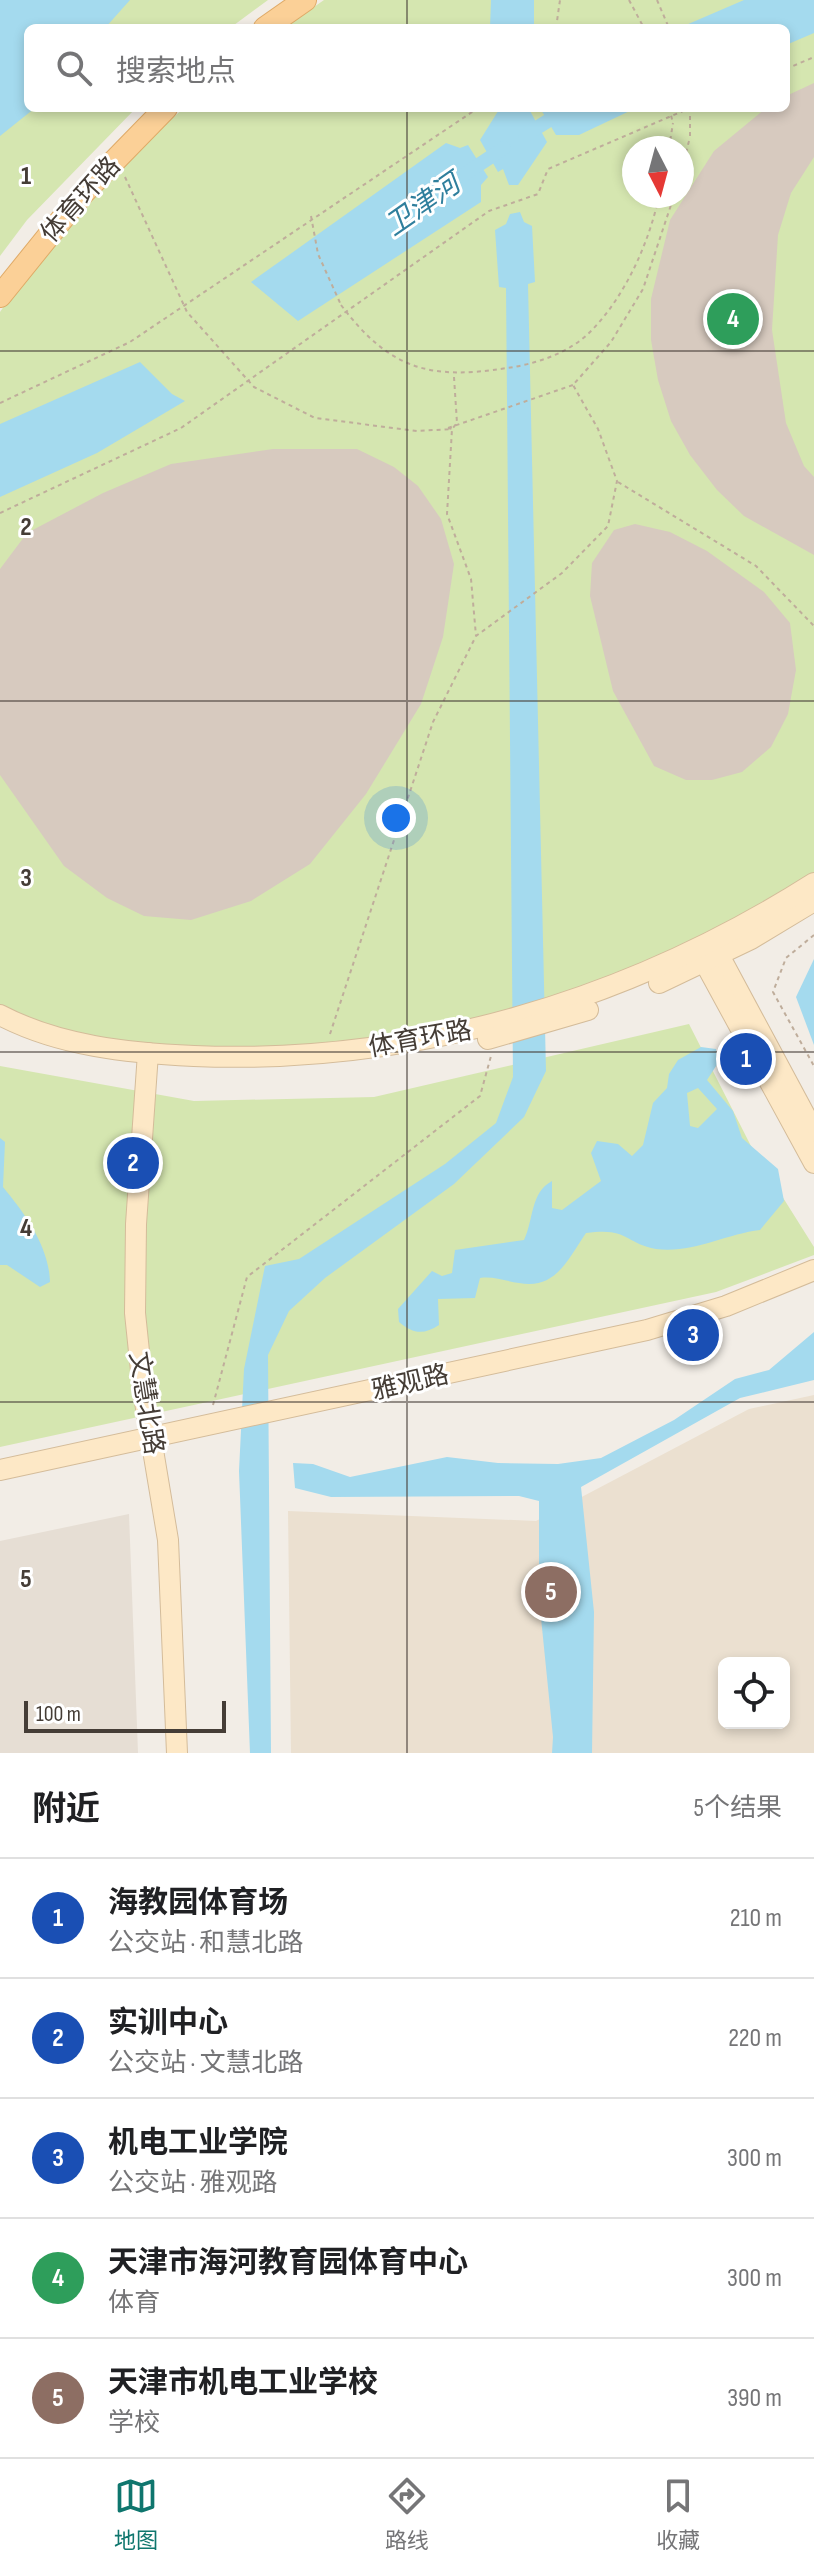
<!DOCTYPE html>
<html lang="zh">
<meta charset="utf-8">
<style>
:root{--surface:#fff;--page:#f2f2f2;--text:#202124;--muted:#757577;--line:#e0e0e0;--accent:#0f766e}
body{margin:0;font-family:"Sofia Sans Condensed","Noto Sans SC",sans-serif;background:var(--page);color:var(--text)}
.controls{position:absolute;right:24px;bottom:24px;display:grid;overflow:hidden;border-radius:12px;box-shadow:0 4px 12px #0003}
.controls button{width:72px;height:72px;display:grid;place-items:center;padding:0;border:0;border-bottom:2px solid var(--line);background:var(--surface);color:var(--text);font:40px sans-serif}
.compass{position:absolute;left:622px;top:136px;width:72px;height:72px;border-radius:50%;background:var(--surface);box-shadow:0 4px 12px #0003;rotate:174deg}
.scale{position:absolute;left:24px;bottom:20px;width:202px;box-sizing:border-box;padding-left:8px;border:4px solid #453d36;border-top:0;font-size:22px;line-height:28px;white-space:nowrap;color:#453d36;-webkit-text-stroke:6px #fff;paint-order:stroke}
.you{position:absolute;left:396px;top:818px;width:28px;height:28px;margin:-20px;border:6px solid #fff;border-radius:50%;background:#1a73e8;box-shadow:0 0 0 12px #1a73e833}
.badge{display:grid;place-items:center;width:52px;height:52px;border-radius:50%;background:var(--accent);color:#fff;font-size:26px;font-weight:700}
.pin{position:absolute;translate:-50% -50%;border:4px solid #fff;box-shadow:0 2px 8px #0006}
.list{margin:0;padding:0;list-style:none}
h2{display:flex;justify-content:space-between;align-items:center;height:104px;margin:0;padding:0 32px;font-size:34px}
h2 small{font-size:26px;font-weight:400;color:var(--muted)}
.list li{display:grid;grid-template-columns:52px 1fr auto;gap:24px;align-items:center;box-sizing:border-box;height:120px;padding:0 32px;border-top:2px solid var(--line)}
.list b{display:block;font-size:30px;white-space:nowrap}
.list p{margin:0;font-size:26px;white-space:nowrap;color:var(--muted)}
.list em{font-size:26px;font-style:normal;color:var(--muted)}
.icon{flex:none;width:44px;height:44px;fill:none;stroke:currentColor;stroke-width:2;stroke-linecap:round;stroke-linejoin:round}
.map{position:relative;flex:none;width:814px;height:1753px;overflow:hidden}
.search{position:absolute;background:var(--surface);box-shadow:0 4px 12px #0003;left:24px;right:24px;top:24px;height:88px;display:flex;align-items:center;gap:20px;box-sizing:border-box;padding:0 28px;border-radius:12px;color:var(--muted);font-size:30px}
.sheet{height:704px;background:var(--surface)}
nav{display:flex;justify-content:space-around;align-items:center;box-sizing:border-box;height:112px;border-top:2px solid var(--line);background:var(--surface);font-size:22px;color:var(--muted)}
nav a{display:grid;justify-items:center;gap:4px}
nav .on{color:var(--accent)}
.map>svg:first-child{display:block}
.residential{fill:#e6ded4}
.education{fill:#ebe0d0;fill-rule:evenodd}
.green{fill:#d5e6b0;fill-rule:evenodd}
.water{fill:#a4daee;fill-rule:evenodd}
.lines{fill:none;stroke-linecap:round;stroke-linejoin:round}
.canal{stroke:#a4daee;stroke-width:14}
.building{fill:#d7cabf}
.secondary-casing{stroke:#d4bc9a;stroke-width:22}
.primary-casing{stroke:#dfaa67;stroke-width:24}
.path{stroke:#bfad9b;stroke-width:2;stroke-dasharray:4 4;stroke-linecap:butt}
.secondary{stroke:#fde8c6;stroke-width:20}
.primary{stroke:#fbd097;stroke-width:22}
.path-bridge{stroke:#bfad9b;stroke-width:2;stroke-dasharray:4 4;stroke-linecap:butt}
.grid{fill:none;stroke:#453d36;stroke-width:2;stroke-opacity:0.55}
.labels{text-anchor:middle;stroke-width:6;stroke-linejoin:round;paint-order:stroke}
.street-label{font-size:26px;fill:#453d36;stroke:#fff}
.water-label{font-size:28px;font-style:italic;fill:#2f7f9d;stroke:#fff}
.grid-label{font-size:26px;text-anchor:middle;font-weight:bold;fill:#453d36;stroke:#fff;stroke-width:6;stroke-linejoin:round;paint-order:stroke}
</style>
<div class="map">
<svg width="814" height="1753" viewBox="0 0 814 1753">
<rect width="100%" height="100%" fill="#f2ede6"/>
<polygon class="residential" points="129,1514 138,1753 0,1753 0,1541"/>
<path class="education" d="M 814,1395 L 814,1753 L 291,1753 L 288,1511 L 536,1521 L 749,1409 ZM 724,1663 L 784,1663 L 784,1723 L 724,1723 Z"/>
<g class="green">
<polygon points="0,0 268,0 230,28 28,28 28,108 136,108 27,220 0,256"/>
<path d="M 324,0 L 814,0 L 814,874 C 765,904 713,934 660,958 C 508,1027 317,1060 151,1043 C 128,1041 101,1042 79,1036 C 51,1028 25,1017 0,1005 L 0,312 C 51,238 115,166 184,108 L 786,108 L 786,28 L 284,28 ZM 634,148 L 682,148 L 682,196 L 634,196 Z"/>
<polygon points="689,1024 753,1150 814,1247 814,1255 716,1292 0,1447 0,1066 194,1101 374,1097"/>
</g>
<g class="water">
<polygon points="0,0 130,0 105,28 28,28 28,108 35,108 0,136"/>
<polygon points="491,0 534,0 534,28 490,28"/>
<polygon points="744,0 814,0 814,33 786,45 786,28 679,28"/>
<polygon points="500,108 529,109 547,142 518,185 509,185 503,169 498,172 480,140"/>
<polygon points="540,108 636,108 579,135 556,135"/>
<polygon points="446,143 460,148 468,145 488,177 481,185 481,202 298,321 251,282"/>
<polygon points="520,212 524,222 532,226 535,282 528,284 546,1071 524,1117 454,1184 325,1278 289,1311 268,1355 271,1753 250,1753 239,1471 244,1369 265,1266 299,1259 445,1164 496,1123 513,1077 506,288 499,287 495,230 506,224 510,214"/>
<polygon points="140,362 172,394 185,401 97,453 0,497 0,424"/>
<polygon points="814,959 814,1045 796,997"/>
<path d="M 701,1047 L 716,1049 L 718,1063 L 707,1080 L 733,1111 L 742,1138 L 778,1169 L 784,1201 L 760,1230 C 726,1234 691,1254 656,1249 C 624,1243 629,1227 586,1233 C 568,1259 556,1290 519,1283 C 505,1281 493,1276 480,1278 L 475,1298 L 438,1299 L 439,1325 C 424,1335 413,1334 399,1322 L 398,1309 L 432,1271 L 442,1276 L 452,1273 L 455,1250 L 524,1240 C 534,1219 530,1193 552,1181 L 552,1208 L 562,1210 L 601,1181 L 591,1153 L 597,1141 L 618,1144 L 632,1156 L 643,1145 L 653,1103 L 667,1088 L 669,1074 L 678,1060 ZM 698,1088 L 717,1109 L 698,1128 L 690,1126 L 687,1093 Z"/>
<path d="M 0,1138 L 5,1142 L 3,1187 C 25,1214 49,1246 50,1282 L 40,1287 L 7,1265 L 0,1265 Z"/>
<polygon points="814,1332 814,1380 740,1398 581,1487 594,1612 592,1753 552,1753 553,1737 539,1598 539,1501 519,1496 331,1497 295,1488 293,1463 313,1464 350,1477 447,1457 498,1463 558,1464 601,1458 674,1420 735,1379 769,1370"/>
</g>
<g class="lines">
<g class="canal">
<polyline points="525,135 569,108"/>
<polyline points="465,174 504,148"/>
</g>
</g>
<g class="building">
<polygon points="814,83 814,157 791,193 778,235 772,330 786,423 804,466 814,477 814,555 744,516 717,490 690,455 671,421 658,380 651,340 651,299 670,220 714,151 766,108 786,108 786,96"/>
<polygon points="273,449 357,449 394,467 418,486 441,519 454,564 443,637 421,704 366,794 310,864 251,901 191,920 144,916 107,898 64,866 0,775 0,569 27,533 103,493 171,464"/>
<polygon points="635,524 670,532 707,551 764,592 790,623 796,670 788,714 771,747 742,772 712,780 686,780 654,766 613,691 590,596 592,563 614,530"/>
</g>
<g class="lines">
<defs>
<g id="secondary">
<polyline points="714,946 814,1132"/>
<polyline points="699,952 814,1163"/>
<polyline points="659,983 751,939 814,901"/>
<path d="M 0,1015 C 59,1046 128,1053 194,1056 C 415,1065 628,1001 814,883"/>
<polyline points="488,1039 588,1010"/>
<polyline points="148,1053 136,1224 135,1313 143,1390 168,1540 177,1753"/>
<polyline points="0,1470 647,1330 726,1306 814,1270"/>
</g>
<g id="primary">
<polyline points="265,28 305,0"/>
<polyline points="0,296 84,192 166,108"/>
</g>
</defs>
<use href="#secondary" class="secondary-casing"/>
<use href="#primary" class="primary-casing"/>
<g class="path">
<polyline points="629,0 644,28"/>
<polyline points="657,0 669,28"/>
<polyline points="556,28 560,0"/>
<polyline points="786,69 814,57"/>
<polyline points="669,148 673,123"/>
<polyline points="682,168 690,137"/>
<polyline points="125,177 187,312 254,387 315,418 417,431 452,429 448,428"/>
<path d="M 341,305 C 390,370 430,380 507,368 C 536,364 569,353 590,332 C 625,297 649,243 659,196"/>
<polyline points="454,377 457,423 452,429 447,514 471,579 476,636"/>
<polyline points="0,403 130,342 478,108"/>
<polyline points="618,482 756,566 814,626"/>
<polyline points="0,513 181,428 489,211 538,194 548,169 690,108"/>
<polyline points="814,935 786,958 773,992 814,1066"/>
<polyline points="330,1034 433,722 476,636 562,573 608,526 617,481 598,429 573,385 611,342 643,289 674,196"/>
<polyline points="213,1405 247,1277 480,1096 491,1056"/>
</g>
<use href="#secondary" class="secondary"/>
<use href="#primary" class="primary"/>
<g class="path-bridge">
<polyline points="669,108 673,123"/>
<polyline points="690,108 690,137"/>
<polyline points="311,216 318,254 341,305"/>
<polyline points="448,428 573,385"/>
</g>
</g>
<path class="grid" d="M 407,0 L 407,28M 407,108 L 407,1753M 0,351 L 814,351M 0,701 L 814,701M 0,1052 L 814,1052M 0,1402 L 814,1402"/>
<g class="labels">
<g class="street-label">
<text transform="translate(80 199) rotate(-48)" y="9">体育环路</text>
<text transform="translate(420 1038) rotate(-10)" y="9">体育环路</text>
<text transform="translate(410 1382) rotate(-13)" y="9">雅观路</text>
<text transform="translate(147 1403) rotate(81)" y="9">文慧北路</text>
</g>
<g class="water-label">
<text transform="translate(422 204) rotate(-35)" y="10">卫津河</text>
</g>
</g>
<g class="grid-label">
<text x="26" y="184">1</text>
<text x="26" y="535">2</text>
<text x="26" y="886">3</text>
<text x="26" y="1236">4</text>
<text x="26" y="1587">5</text>
</g>
</svg>
<div class="controls">
<button><svg class="icon" aria-label="locate" viewBox="0 0 24 24"><circle cx="12" cy="12" r="6"/><path d="M12 2v4M12 18v4M2 12h4M18 12h4"/></svg></button>
</div>
<svg class="compass" viewBox="-18 -18 36 36"><path d="M0-13l5 13h-10z" fill="#e53935"/><path d="M0 13l5-13h-10z" fill="#757577"/></svg>
<div class="scale">100 m</div>
<div class="you"></div>
<div class="pin badge" style="left:746px;top:1059px;background:#1a4fb4">1</div>
<div class="pin badge" style="left:133px;top:1163px;background:#1a4fb4">2</div>
<div class="pin badge" style="left:693px;top:1335px;background:#1a4fb4">3</div>
<div class="pin badge" style="left:733px;top:319px;background:#2e9e5b">4</div>
<div class="pin badge" style="left:551px;top:1592px;background:#8d6e63">5</div>
<div class="search"><svg class="icon" aria-label="search" viewBox="0 0 24 24"><circle cx="10" cy="10" r="6"/><path d="M15 15l6 6"/></svg>搜索地点</div>
</div>
<section class="sheet">
<h2>附近<small>5个结果</small></h2>
<ul class="list">
<li><span class="badge" style="background:#1a4fb4">1</span><div><b>海教园体育场</b><p>公交站 · 和慧北路</p></div><em>210 m</em></li>
<li><span class="badge" style="background:#1a4fb4">2</span><div><b>实训中心</b><p>公交站 · 文慧北路</p></div><em>220 m</em></li>
<li><span class="badge" style="background:#1a4fb4">3</span><div><b>机电工业学院</b><p>公交站 · 雅观路</p></div><em>300 m</em></li>
<li><span class="badge" style="background:#2e9e5b">4</span><div><b>天津市海河教育园体育中心</b><p>体育</p></div><em>300 m</em></li>
<li><span class="badge" style="background:#8d6e63">5</span><div><b>天津市机电工业学校</b><p>学校</p></div><em>390 m</em></li>
</ul>
</section>
<nav>
<a class="on"><svg class="icon" aria-label="map" viewBox="0 0 24 24"><path d="M3 6l6-2 6 2 6-2v14l-6 2-6-2-6 2zM9 4v14M15 6v14"/></svg>地图</a>
<a><svg class="icon" aria-label="directions" viewBox="0 0 24 24"><path d="M12 3l9 9-9 9-9-9zM9 14v-3h6M13 9l2 2-2 2"/></svg>路线</a>
<a><svg class="icon" aria-label="saved" viewBox="0 0 24 24"><path d="M7 4h10v16l-5-4-5 4z"/></svg>收藏</a>
</nav>
